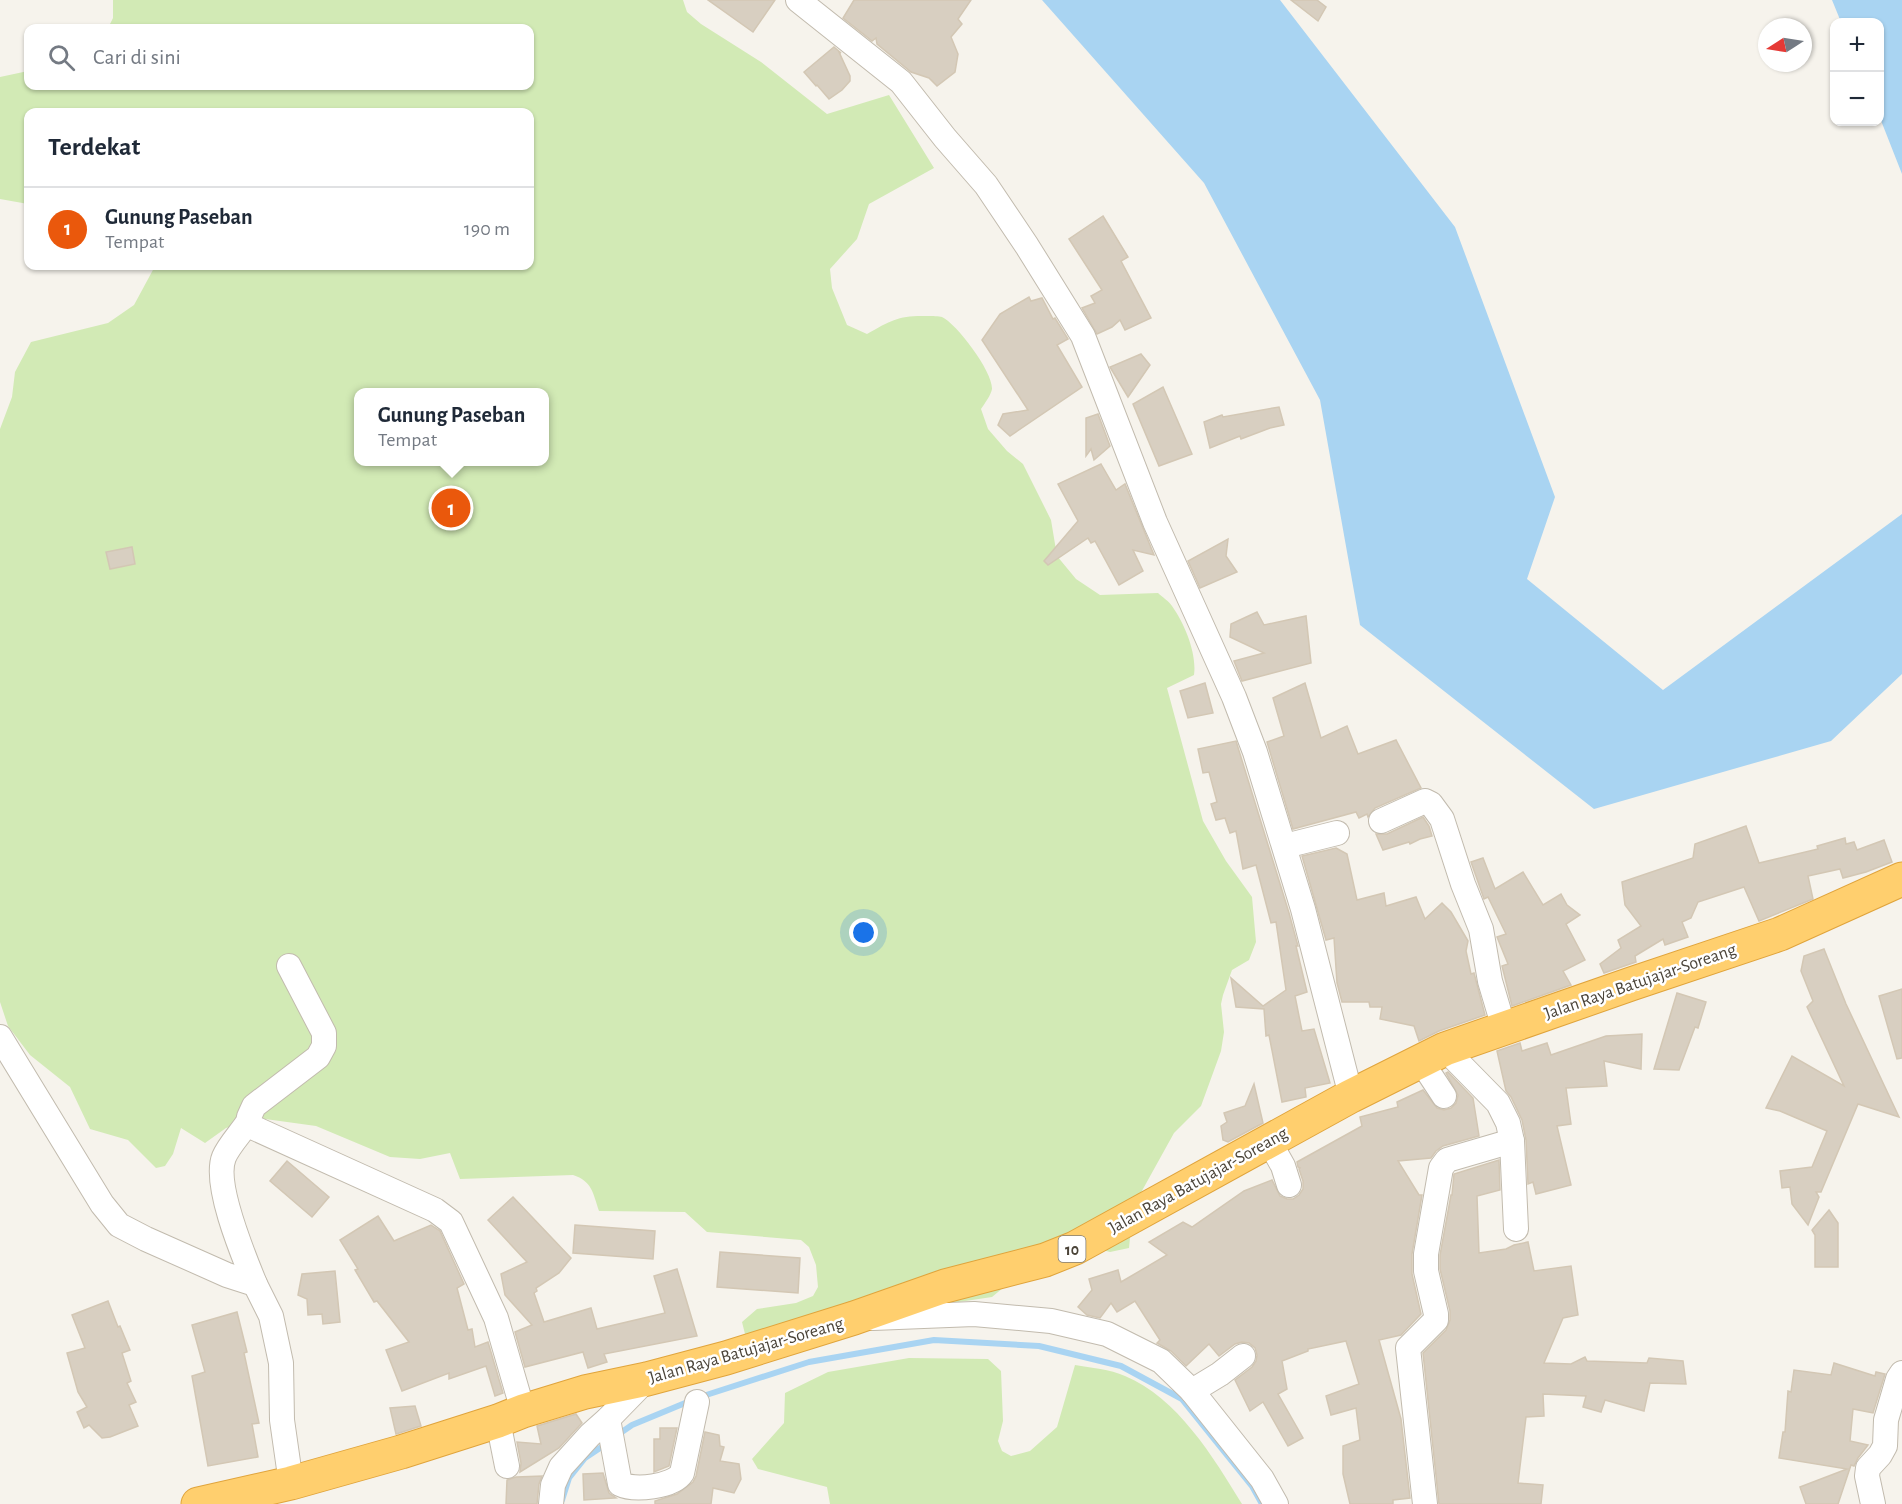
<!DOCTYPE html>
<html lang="id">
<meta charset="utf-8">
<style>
:root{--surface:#fff;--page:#f6f6f7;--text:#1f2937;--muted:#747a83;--line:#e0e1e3;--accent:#ea580c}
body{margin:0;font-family:"Alegreya Sans",sans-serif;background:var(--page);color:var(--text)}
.controls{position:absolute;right:18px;top:18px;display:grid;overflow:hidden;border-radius:12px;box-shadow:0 2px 4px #0004}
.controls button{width:54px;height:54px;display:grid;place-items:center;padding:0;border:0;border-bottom:2px solid var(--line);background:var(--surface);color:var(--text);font:30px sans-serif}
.compass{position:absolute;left:1758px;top:18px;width:54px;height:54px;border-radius:50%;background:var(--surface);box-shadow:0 2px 4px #0004;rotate:258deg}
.you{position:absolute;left:864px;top:933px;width:21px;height:21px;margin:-15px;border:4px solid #fff;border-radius:50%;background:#1a73e8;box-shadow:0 0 0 9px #1a73e833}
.badge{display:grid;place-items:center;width:39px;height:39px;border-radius:50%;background:var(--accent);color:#fff;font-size:20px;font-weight:700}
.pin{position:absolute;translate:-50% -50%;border:3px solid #fff;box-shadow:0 2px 6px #0006}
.popup{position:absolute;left:354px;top:388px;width:195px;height:78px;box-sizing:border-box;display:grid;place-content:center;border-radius:12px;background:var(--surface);filter:drop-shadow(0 2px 4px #0005);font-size:20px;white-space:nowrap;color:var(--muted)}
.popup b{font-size:22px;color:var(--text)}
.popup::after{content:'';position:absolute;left:50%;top:100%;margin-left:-12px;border:12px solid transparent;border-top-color:var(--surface)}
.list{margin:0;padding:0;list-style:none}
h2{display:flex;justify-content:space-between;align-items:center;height:78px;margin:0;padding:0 24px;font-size:26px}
h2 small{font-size:20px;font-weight:400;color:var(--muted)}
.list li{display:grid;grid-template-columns:39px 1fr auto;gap:18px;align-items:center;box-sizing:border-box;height:84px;padding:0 24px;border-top:2px solid var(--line)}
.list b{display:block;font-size:22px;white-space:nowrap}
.list p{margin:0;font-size:20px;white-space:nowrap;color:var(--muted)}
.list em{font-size:20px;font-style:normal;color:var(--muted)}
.icon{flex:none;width:33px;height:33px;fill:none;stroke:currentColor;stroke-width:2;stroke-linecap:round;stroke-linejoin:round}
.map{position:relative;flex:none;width:1902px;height:1504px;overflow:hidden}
.search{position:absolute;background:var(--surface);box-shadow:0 2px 4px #0004;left:24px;top:24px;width:510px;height:66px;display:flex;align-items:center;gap:15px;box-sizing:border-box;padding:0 21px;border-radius:12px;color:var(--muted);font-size:22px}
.panel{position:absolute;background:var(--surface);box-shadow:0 2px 4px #0004;left:24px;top:108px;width:510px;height:162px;border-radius:12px}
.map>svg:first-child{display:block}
.green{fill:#d2eab5;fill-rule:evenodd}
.water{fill:#a9d4f2}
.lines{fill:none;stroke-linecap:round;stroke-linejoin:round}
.stream{stroke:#a9d4f2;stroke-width:6}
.building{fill:#d8cfc1;stroke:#d3c7b4;stroke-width:1.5}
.minor-casing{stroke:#c2bbae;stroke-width:26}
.highway-casing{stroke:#e0a43c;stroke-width:35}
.minor{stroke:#fff;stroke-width:24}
.highway{stroke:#ffcf6e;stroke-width:33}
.labels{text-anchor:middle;stroke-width:5;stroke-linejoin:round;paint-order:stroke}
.shield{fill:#fff;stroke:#817c74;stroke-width:1.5}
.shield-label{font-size:16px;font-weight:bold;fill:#4b4439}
.street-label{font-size:18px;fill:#4b4439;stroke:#fff}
</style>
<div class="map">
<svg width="1902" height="1504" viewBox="0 0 1902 1504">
<rect width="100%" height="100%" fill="#f6f3ec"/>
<g class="green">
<path d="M 113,0 L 683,0 L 687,12 L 701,24 L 761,62 L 827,114 L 889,95 L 934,168 L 869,204 L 857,239 L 830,269 L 832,288 L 847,325 L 867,334 C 891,320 900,315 928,316 C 932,316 939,316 942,317 C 957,324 993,372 992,389 C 991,395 985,403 981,409 L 988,429 L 1007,451 L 1023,464 L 1051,520 L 1057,556 L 1076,579 L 1100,595 L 1158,593 C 1162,597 1169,601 1172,606 C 1185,624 1197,654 1194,675 L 1167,688 L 1203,821 L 1226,861 L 1252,897 L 1256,942 L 1249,960 L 1232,970 L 1223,995 L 1221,1004 L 1224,1032 L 1221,1051 L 1201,1106 L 1174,1133 L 1133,1207 L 1129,1248 L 1110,1252 L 1091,1247 L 1051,1248 L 992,1297 L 745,1334 L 742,1322 L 757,1309 L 796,1303 L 813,1296 L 818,1287 L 816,1265 L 809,1247 L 801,1240 L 707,1232 L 685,1212 L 599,1211 C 593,1193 592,1181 573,1175 L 460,1179 L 450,1153 L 420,1159 L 390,1157 L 316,1126 L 258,1118 L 226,1128 L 205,1143 L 181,1128 L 173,1154 L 165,1166 L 156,1168 L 128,1140 L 90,1129 L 70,1087 L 30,1055 L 8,1026 L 0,1002 L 0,429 L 12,397 L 15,372 L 31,342 L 108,323 L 134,305 L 154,268 L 159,266 L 530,266 L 530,112 L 28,112 L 28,204 L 0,199 L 0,77 L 28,71 L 28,86 L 530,86 L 530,28 L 108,28 L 113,18 ZM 358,392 L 544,392 L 544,462 L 358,462 Z"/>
<path d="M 909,1358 L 988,1359 L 1001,1371 L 1003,1421 L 998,1441 L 1002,1451 L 1011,1456 L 1030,1451 L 1057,1427 L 1075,1365 C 1091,1368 1110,1369 1125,1376 C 1177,1397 1214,1458 1242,1504 L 830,1504 L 827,1487 L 758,1469 L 752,1459 L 784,1423 L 785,1393 L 828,1372 Z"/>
</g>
<g class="water">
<polygon points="1042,0 1280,0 1455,227 1555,497 1527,579 1663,690 1902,514 1902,674 1831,741 1594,809 1360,625 1320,400 1204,183"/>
<polygon points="1832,0 1902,0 1902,174 1880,118 1880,22 1841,22"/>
</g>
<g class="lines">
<g class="stream">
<polyline points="700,1397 809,1362 934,1340 1039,1346 1121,1366 1182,1399 1252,1486 1262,1504"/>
<polyline points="616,1436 632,1425 690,1401"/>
<polyline points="562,1500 569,1478 585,1458 606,1444"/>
</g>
</g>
<g class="building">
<polygon points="708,0 775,0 753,32"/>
<polygon points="854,0 971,0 958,19 962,24 951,37 958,54 955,72 937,86 929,78 911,72 877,44 876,38 872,41 843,18"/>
<polygon points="1291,0 1317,0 1326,7 1318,21"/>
<polygon points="834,47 841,53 839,52 850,76 850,81 842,90 829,99 817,85 816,86 804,72"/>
<polygon points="1103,216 1128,257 1121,261 1151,318 1125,330 1120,320 1112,327 1097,334 1082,308 1095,303 1091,296 1102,290 1069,239"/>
<polygon points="1029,297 1031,301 1042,298 1053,319 1055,318 1068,339 1057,345 1082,387 1010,436 998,425 1003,414 1028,410 982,340 1000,314"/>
<polygon points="1141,354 1150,365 1128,397 1110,367"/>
<polygon points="1163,387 1192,454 1159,466 1133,404"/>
<polygon points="1279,407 1284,425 1270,428 1241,439 1240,436 1210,448 1204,422 1222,415 1223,417"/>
<polygon points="1098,414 1110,446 1094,460 1091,449 1086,456 1086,418"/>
<polygon points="1101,464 1116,490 1125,484 1154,555 1133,550 1143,571 1119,585 1095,541 1091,543 1088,538 1048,565 1044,561 1078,521 1058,484"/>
<polygon points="1228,539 1226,556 1237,572 1200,588 1188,561"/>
<polygon points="132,547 135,564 110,569 106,552"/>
<polygon points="1257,612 1264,625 1306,616 1311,663 1242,681 1234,661 1264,653 1230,637 1231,624"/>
<polygon points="1205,683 1213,713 1188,718 1180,691"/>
<polygon points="1305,683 1321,738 1347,726 1358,754 1396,740 1421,788 1375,808 1368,817 1367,814 1359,818 1356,812 1293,829 1267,742 1284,736 1273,698"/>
<polygon points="1236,741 1289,913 1298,946 1296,946 1307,992 1295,996 1302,1031 1314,1029 1330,1083 1305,1088 1306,1097 1282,1102 1269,1035 1266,1036 1264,1009 1236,1007 1231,978 1263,1006 1286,990 1276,922 1271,923 1256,865 1243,869 1236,831 1230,833 1225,818 1216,820 1211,804 1217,802 1209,772 1203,773 1198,749"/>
<polygon points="1423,817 1429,826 1432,836 1420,839 1410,844 1409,842 1383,850 1376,834 1387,834"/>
<polygon points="1746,826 1759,863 1818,849 1817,846 1845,838 1846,844 1854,842 1857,850 1884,840 1892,862 1866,872 1843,878 1840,869 1808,876 1813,899 1759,921 1744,887 1698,902 1691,918 1682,922 1688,937 1665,945 1663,939 1635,956 1636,962 1604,973 1600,964 1621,948 1618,940 1641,926 1625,905 1622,882 1693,858 1695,844"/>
<polygon points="1336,848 1347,854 1357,900 1384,893 1386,906 1416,897 1425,919 1442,903 1451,912 1468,941 1466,951 1471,974 1474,973 1485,1015 1439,1031 1419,1041 1414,1026 1380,1019 1382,1007 1370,1007 1369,1002 1342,1002 1337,983 1334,938 1326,940 1302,856"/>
<polygon points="1483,858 1495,889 1523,872 1543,905 1561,894 1567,905 1580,915 1566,924 1585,960 1563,971 1571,985 1512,1006 1502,966 1508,964 1497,937 1506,934 1488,897 1484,899 1471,862"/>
<polygon points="1824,949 1846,1004 1899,1117 1858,1104 1821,1192 1816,1192 1819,1197 1808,1225 1792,1204 1790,1187 1782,1188 1780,1171 1812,1167 1827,1131 1780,1111 1766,1108 1792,1056 1844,1086 1807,1007 1813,1001 1801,971 1804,956"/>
<polygon points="1902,989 1902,1058 1897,1059 1879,996"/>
<polygon points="1677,993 1706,1002 1698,1028 1695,1027 1679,1070 1654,1069"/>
<polygon points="1642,1034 1641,1069 1604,1061 1607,1086 1566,1088 1571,1124 1557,1126 1571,1185 1536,1194 1533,1182 1528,1184 1526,1140 1522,1120 1511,1097 1506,1091 1497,1051 1520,1043 1522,1051 1547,1043 1551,1055 1606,1036"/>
<polygon points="1448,1072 1473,1098 1479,1136 1443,1146 1436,1151 1431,1158 1398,1161 1419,1195 1422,1195 1412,1254 1412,1274 1421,1314 1401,1335 1379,1340 1401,1419 1410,1498 1393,1500 1393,1504 1350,1504 1343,1474 1343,1446 1360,1440 1356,1408 1331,1415 1326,1396 1359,1384 1346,1341 1308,1349 1308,1351 1282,1361 1287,1389 1278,1394 1303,1438 1288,1446 1263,1402 1250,1411 1235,1380 1252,1367 1256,1361 1257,1355 1255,1348 1249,1343 1242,1342 1235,1344 1219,1356 1209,1344 1186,1366 1171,1351 1157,1343 1160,1340 1135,1301 1117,1312 1111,1303 1100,1318 1087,1315 1078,1307 1092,1290 1089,1279 1118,1270 1121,1282 1167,1255 1149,1242 1183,1222 1192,1227 1244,1191 1272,1180 1280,1196 1287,1199 1293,1199 1299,1195 1303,1189 1303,1181 1299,1169 1300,1168 1298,1167 1297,1162 1362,1126 1360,1117 1398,1107 1397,1102 1423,1090 1437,1108 1444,1110 1451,1108 1456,1103 1458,1095 1446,1073"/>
<polygon points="1254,1084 1263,1123 1228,1142 1223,1140 1221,1126 1227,1122 1224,1113 1245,1106"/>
<polygon points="1499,1160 1500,1190 1477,1196 1479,1253 1506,1249 1514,1245 1528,1242 1534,1271 1571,1266 1578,1315 1563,1318 1544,1363 1571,1364 1585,1357 1587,1361 1647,1363 1649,1358 1683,1361 1686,1384 1650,1383 1644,1411 1605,1400 1601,1412 1583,1407 1586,1396 1543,1394 1544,1416 1526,1417 1518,1483 1543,1485 1541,1504 1439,1504 1423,1353 1446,1330 1450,1320 1450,1311 1440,1269 1440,1255 1451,1195 1452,1195 1454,1174"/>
<polygon points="287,1161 329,1197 312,1217 270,1181"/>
<polygon points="513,1197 571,1258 559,1273 536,1288 537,1291 534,1293 544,1322 591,1308 597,1329 665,1313 654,1276 677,1269 697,1336 604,1354 607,1362 588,1368 583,1352 525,1367 515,1332 532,1325 505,1295 501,1274 527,1262 488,1220"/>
<polygon points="1829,1210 1838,1223 1838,1267 1815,1267 1815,1235 1812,1230"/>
<polygon points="378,1216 394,1241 431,1225 440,1231 464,1284 457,1288 468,1330 472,1329 475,1347 488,1342 503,1393 495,1396 486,1366 449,1379 449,1373 402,1391 386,1350 409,1342 377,1301 374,1302 355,1270 358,1269 340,1240"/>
<polygon points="575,1225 655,1231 653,1259 573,1253"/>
<polygon points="720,1252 800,1258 798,1293 717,1287"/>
<polygon points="335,1271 340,1322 323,1324 322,1314 308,1315 307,1299 298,1295 302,1274"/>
<polygon points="108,1301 118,1327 120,1326 130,1350 122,1353 131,1381 127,1383 136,1402 129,1405 138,1426 110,1437 102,1438 89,1425 84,1428 77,1412 87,1407 78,1392 67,1353 85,1348 72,1315"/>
<polygon points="237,1312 247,1352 244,1353 259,1423 252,1424 258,1457 208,1466 192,1376 205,1372 192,1325"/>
<polygon points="1834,1363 1875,1376 1876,1372 1885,1374 1873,1413 1853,1409 1850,1441 1868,1445 1858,1458 1854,1466 1851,1465 1838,1504 1806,1504 1800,1487 1847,1469 1779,1458 1783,1432 1785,1432 1788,1391 1791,1392 1794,1370 1831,1375"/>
<polygon points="415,1406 421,1426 396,1434 390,1408"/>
<polygon points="576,1414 582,1423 559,1448 520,1472 521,1463 517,1442 541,1444 537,1426"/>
<polygon points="660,1428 677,1428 669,1466 654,1472 654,1439 660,1439"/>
<polygon points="705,1432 719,1435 720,1446 724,1447 720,1461 739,1464 741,1479 734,1493 713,1488 711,1504 655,1504 655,1501 677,1494 693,1482 696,1476"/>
<polygon points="603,1473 609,1493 616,1498 584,1500 583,1474"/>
<polygon points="542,1476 539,1484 537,1504 506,1504 507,1480 516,1477"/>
</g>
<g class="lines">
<defs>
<g id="minor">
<polyline points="798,0 901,82 945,138 986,185 1027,246 1083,336 1155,522 1234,697 1255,752 1303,909 1351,1096"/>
<polyline points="1381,821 1425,801 1431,804 1442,819 1463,884 1481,929 1490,981 1504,1028"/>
<polyline points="1285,846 1337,833"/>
<polyline points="0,1037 102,1204 119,1225 146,1239 227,1275 255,1284 271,1316 281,1363 282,1420 291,1483"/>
<polyline points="1445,1049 1498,1103 1508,1123 1512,1141 1516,1229"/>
<polyline points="1421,1061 1444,1096"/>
<polyline points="248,1122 252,1127 435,1210 451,1222 496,1318 523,1411"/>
<polyline points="1269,1141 1283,1166 1289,1185"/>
<path d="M 255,1284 C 244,1257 213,1184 224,1157 C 229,1145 241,1133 248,1122 L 249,1117 L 254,1106 L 318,1057 L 324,1046 L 324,1033 L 289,966"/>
<polyline points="873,1318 974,1314 1051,1321 1107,1334 1161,1361 1192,1391 1262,1479 1276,1504"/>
<polyline points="1192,1391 1220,1374 1243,1356"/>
<path d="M 608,1419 L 620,1484 C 634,1491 673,1487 682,1473 L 697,1402"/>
<polyline points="498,1421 507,1466"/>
<polyline points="551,1504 553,1485 561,1467 590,1435 608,1419 647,1379"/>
<polyline points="1425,1504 1408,1348 1436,1320 1436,1314 1426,1271 1426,1254 1441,1168 1447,1160 1512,1141"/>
<polyline points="1873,1504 1867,1476 1868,1468 1880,1455 1885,1446 1886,1420 1898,1379 1902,1373"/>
</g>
<polyline id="highway" points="198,1504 291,1483 401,1452 498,1421 523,1411 585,1392 647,1379 726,1358 854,1318 945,1286 1045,1260 1075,1248 1351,1096 1445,1049 1631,984 1780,934 1902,879"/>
</defs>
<use href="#minor" class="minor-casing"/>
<use href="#highway" class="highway-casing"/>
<use href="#minor" class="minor"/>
<use href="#highway" class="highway"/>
</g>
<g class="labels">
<rect class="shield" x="1058.5" y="1236" width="27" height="26" rx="4.5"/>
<g class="shield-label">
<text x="1072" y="1255">10</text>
</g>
<g class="street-label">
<text transform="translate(1640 981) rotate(-19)" y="6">Jalan Raya Batujajar-Soreang</text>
<text transform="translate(1198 1180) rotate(-29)" y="6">Jalan Raya Batujajar-Soreang</text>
<text transform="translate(746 1350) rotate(-16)" y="6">Jalan Raya Batujajar-Soreang</text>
</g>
</g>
</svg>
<div class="controls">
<button>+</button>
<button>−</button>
</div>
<svg class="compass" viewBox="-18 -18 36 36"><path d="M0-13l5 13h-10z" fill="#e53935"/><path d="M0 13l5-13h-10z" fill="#747a83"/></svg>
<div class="you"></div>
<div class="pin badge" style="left:451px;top:508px">1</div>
<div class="popup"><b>Gunung Paseban</b>Tempat</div>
<div class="search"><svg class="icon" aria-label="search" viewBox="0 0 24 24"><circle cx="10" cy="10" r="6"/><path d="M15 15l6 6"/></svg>Cari di sini</div>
<section class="panel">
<h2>Terdekat<small></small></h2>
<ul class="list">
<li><span class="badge">1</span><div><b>Gunung Paseban</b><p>Tempat</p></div><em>190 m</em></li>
</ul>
</section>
</div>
